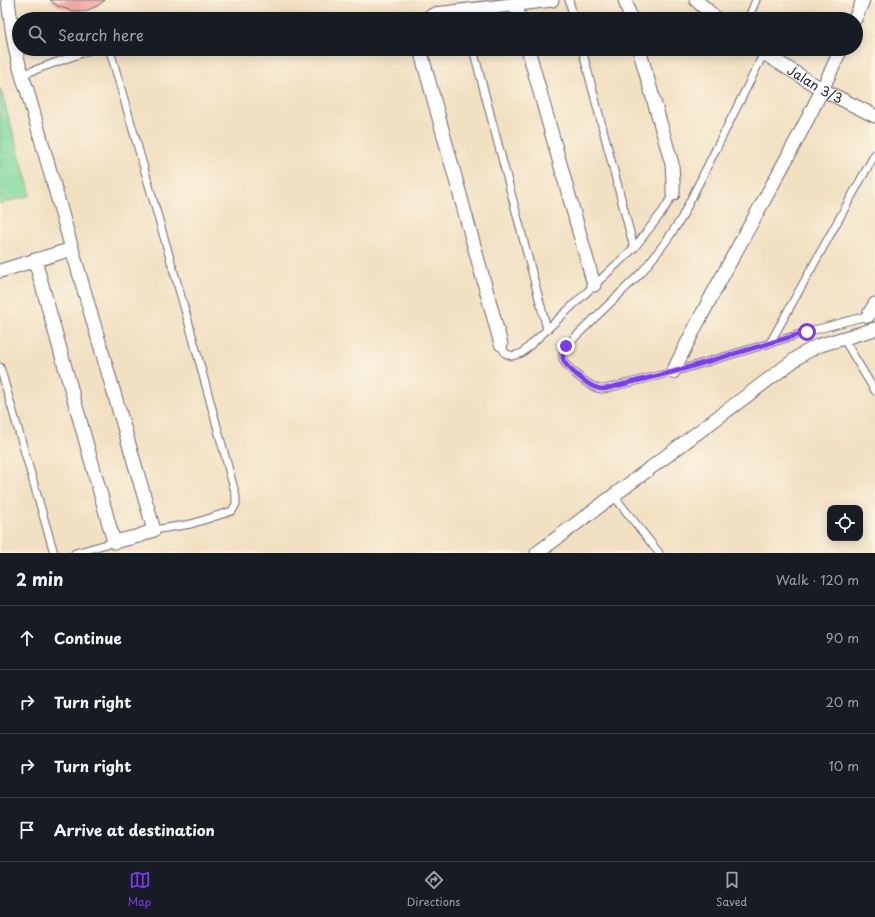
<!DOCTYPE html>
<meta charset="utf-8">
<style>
:root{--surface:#171b24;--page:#242831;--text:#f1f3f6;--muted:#9ea1a6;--line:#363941;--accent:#7c3aed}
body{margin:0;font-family:"Playpen Sans",sans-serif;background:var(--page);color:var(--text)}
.controls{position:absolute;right:12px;bottom:12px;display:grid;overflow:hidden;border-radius:8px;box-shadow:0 2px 10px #0003}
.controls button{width:36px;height:36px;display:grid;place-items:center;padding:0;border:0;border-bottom:1px solid var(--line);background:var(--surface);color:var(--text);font:20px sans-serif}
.stop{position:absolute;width:12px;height:12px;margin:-9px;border:3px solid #7c3aed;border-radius:50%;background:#fff}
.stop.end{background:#7c3aed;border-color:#fff;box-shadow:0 1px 4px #0008}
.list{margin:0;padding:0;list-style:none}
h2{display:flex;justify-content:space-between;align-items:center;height:52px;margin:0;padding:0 16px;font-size:17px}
h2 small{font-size:13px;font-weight:400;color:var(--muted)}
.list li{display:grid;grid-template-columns:26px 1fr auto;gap:12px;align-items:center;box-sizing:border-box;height:64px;padding:0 16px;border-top:1px solid var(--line)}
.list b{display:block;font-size:15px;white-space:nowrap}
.list em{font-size:13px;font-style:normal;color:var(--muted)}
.icon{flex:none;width:22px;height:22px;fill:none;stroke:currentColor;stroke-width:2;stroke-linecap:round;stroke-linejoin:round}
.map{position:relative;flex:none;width:875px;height:553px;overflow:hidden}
.search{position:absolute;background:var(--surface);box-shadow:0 2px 10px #0003;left:12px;right:12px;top:12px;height:44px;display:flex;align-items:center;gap:10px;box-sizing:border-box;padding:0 14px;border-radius:22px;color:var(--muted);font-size:15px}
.sheet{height:308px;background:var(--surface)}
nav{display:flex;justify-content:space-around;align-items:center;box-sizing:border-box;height:56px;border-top:1px solid var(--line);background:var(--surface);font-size:11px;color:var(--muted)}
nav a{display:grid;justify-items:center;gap:2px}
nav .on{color:var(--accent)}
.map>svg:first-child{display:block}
.green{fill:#81d99e;stroke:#527e6c}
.building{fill:#ee9895}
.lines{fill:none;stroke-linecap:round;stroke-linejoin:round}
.service-casing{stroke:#6a646a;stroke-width:9}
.minor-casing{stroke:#6a646a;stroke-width:15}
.service{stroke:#fff;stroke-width:7}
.minor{stroke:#fff;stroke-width:13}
.route{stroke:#7c3aed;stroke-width:5}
.labels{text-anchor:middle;stroke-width:4;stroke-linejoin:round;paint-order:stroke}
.street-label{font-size:13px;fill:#22223b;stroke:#fcf5e5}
</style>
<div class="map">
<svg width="875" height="553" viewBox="0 0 875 553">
<rect width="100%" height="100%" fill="#fcf5e5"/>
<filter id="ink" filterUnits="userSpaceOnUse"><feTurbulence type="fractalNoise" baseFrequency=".025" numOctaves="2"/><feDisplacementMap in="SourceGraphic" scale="8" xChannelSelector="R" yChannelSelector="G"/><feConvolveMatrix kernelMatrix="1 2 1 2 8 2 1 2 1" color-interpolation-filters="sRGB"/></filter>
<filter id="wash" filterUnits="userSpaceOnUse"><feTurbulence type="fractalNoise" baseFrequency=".012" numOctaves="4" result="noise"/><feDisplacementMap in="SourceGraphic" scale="16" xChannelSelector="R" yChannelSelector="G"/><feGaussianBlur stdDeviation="0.9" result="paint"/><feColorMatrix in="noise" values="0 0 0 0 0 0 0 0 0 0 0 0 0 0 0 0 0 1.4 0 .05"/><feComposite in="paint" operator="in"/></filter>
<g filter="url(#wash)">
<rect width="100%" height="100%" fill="#f1e0c1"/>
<polygon class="green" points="0,88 31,195 0,204"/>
<g id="blocks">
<polygon class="building" points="50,0 105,0 97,6 85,11 71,11 58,6"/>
</g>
</g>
<g filter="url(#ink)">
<use href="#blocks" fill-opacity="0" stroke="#6a646a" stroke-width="1"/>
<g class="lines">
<defs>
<g id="service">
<polyline points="569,0 574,19"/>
<polyline points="748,19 756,0"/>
<polyline points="107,49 111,54 189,324 236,496 236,504 232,511 191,524 154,530"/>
<polyline points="473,49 547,329"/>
<polyline points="582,49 634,248"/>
<path d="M 764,53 L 681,219 L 667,240 L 642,272 L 566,346 C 564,350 562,354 563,359 C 565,367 589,386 597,388 C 599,389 601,389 604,389 L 673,372 L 807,332 L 870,315"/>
<polyline points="21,75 93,49"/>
<polyline points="843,338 875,391"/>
<polyline points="770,343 875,154"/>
<polyline points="501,344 505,353 512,356 522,353 634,248 663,211 673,194"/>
<polyline points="0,367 54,553"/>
<polyline points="614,496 659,553"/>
<polyline points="75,553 114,542"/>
</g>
<g id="minor">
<path d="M 8,0 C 12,31 16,61 27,90 L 72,249 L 154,530 L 139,536 L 114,542 L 35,260"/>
<polyline points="625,0 631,19"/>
<polyline points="696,0 717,19"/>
<polyline points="515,4 520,19"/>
<polyline points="425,19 435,14 552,0"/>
<polyline points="855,19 863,0"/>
<polyline points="420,49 501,344"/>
<polyline points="528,49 594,285"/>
<polyline points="639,49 672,164 673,182 673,194"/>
<path id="s1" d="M 757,49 L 823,90 L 875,116"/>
<polyline points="0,271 72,249"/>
<polyline points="868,316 875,304"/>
<path d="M 673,372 C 725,262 792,160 841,49"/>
<polyline points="537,553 801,355 817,346 875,329"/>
</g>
</defs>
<use href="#service" class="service-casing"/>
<use href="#minor" class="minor-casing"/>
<use href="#service" class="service"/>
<use href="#minor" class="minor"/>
</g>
</g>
<g class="lines" filter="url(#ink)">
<path class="route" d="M 566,346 C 564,350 562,354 563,359 C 565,367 589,386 597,388 C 599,389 601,389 604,389 L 673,372 L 807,332"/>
</g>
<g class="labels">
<g class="street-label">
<text dy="5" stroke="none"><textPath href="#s1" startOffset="68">Jalan 3/3</textPath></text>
</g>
</g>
</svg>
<div class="controls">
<button><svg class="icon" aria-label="locate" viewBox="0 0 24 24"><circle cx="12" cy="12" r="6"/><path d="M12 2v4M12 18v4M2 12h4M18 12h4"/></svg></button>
</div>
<div class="stop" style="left:807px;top:332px"></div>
<div class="stop end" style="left:566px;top:346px"></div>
<div class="search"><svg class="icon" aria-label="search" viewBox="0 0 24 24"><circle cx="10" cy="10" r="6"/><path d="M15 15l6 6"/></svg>Search here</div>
</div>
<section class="sheet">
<h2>2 min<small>Walk · 120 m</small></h2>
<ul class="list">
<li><svg class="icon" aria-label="ahead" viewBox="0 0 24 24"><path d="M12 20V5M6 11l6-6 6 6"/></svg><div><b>Continue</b></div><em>90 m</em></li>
<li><svg class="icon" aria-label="right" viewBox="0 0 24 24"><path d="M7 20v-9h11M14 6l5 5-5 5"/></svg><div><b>Turn right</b></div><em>20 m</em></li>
<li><svg class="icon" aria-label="right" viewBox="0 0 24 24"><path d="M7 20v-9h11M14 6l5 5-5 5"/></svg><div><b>Turn right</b></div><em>10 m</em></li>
<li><svg class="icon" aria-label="arrive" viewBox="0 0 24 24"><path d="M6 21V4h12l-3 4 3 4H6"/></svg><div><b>Arrive at destination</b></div></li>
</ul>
</section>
<nav>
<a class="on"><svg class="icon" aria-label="map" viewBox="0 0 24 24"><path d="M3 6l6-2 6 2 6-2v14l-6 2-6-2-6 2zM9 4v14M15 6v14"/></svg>Map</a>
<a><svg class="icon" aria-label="directions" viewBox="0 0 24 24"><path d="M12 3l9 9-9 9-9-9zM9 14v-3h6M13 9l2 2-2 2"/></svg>Directions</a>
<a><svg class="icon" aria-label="saved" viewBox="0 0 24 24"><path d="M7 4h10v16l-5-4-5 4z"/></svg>Saved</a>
</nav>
